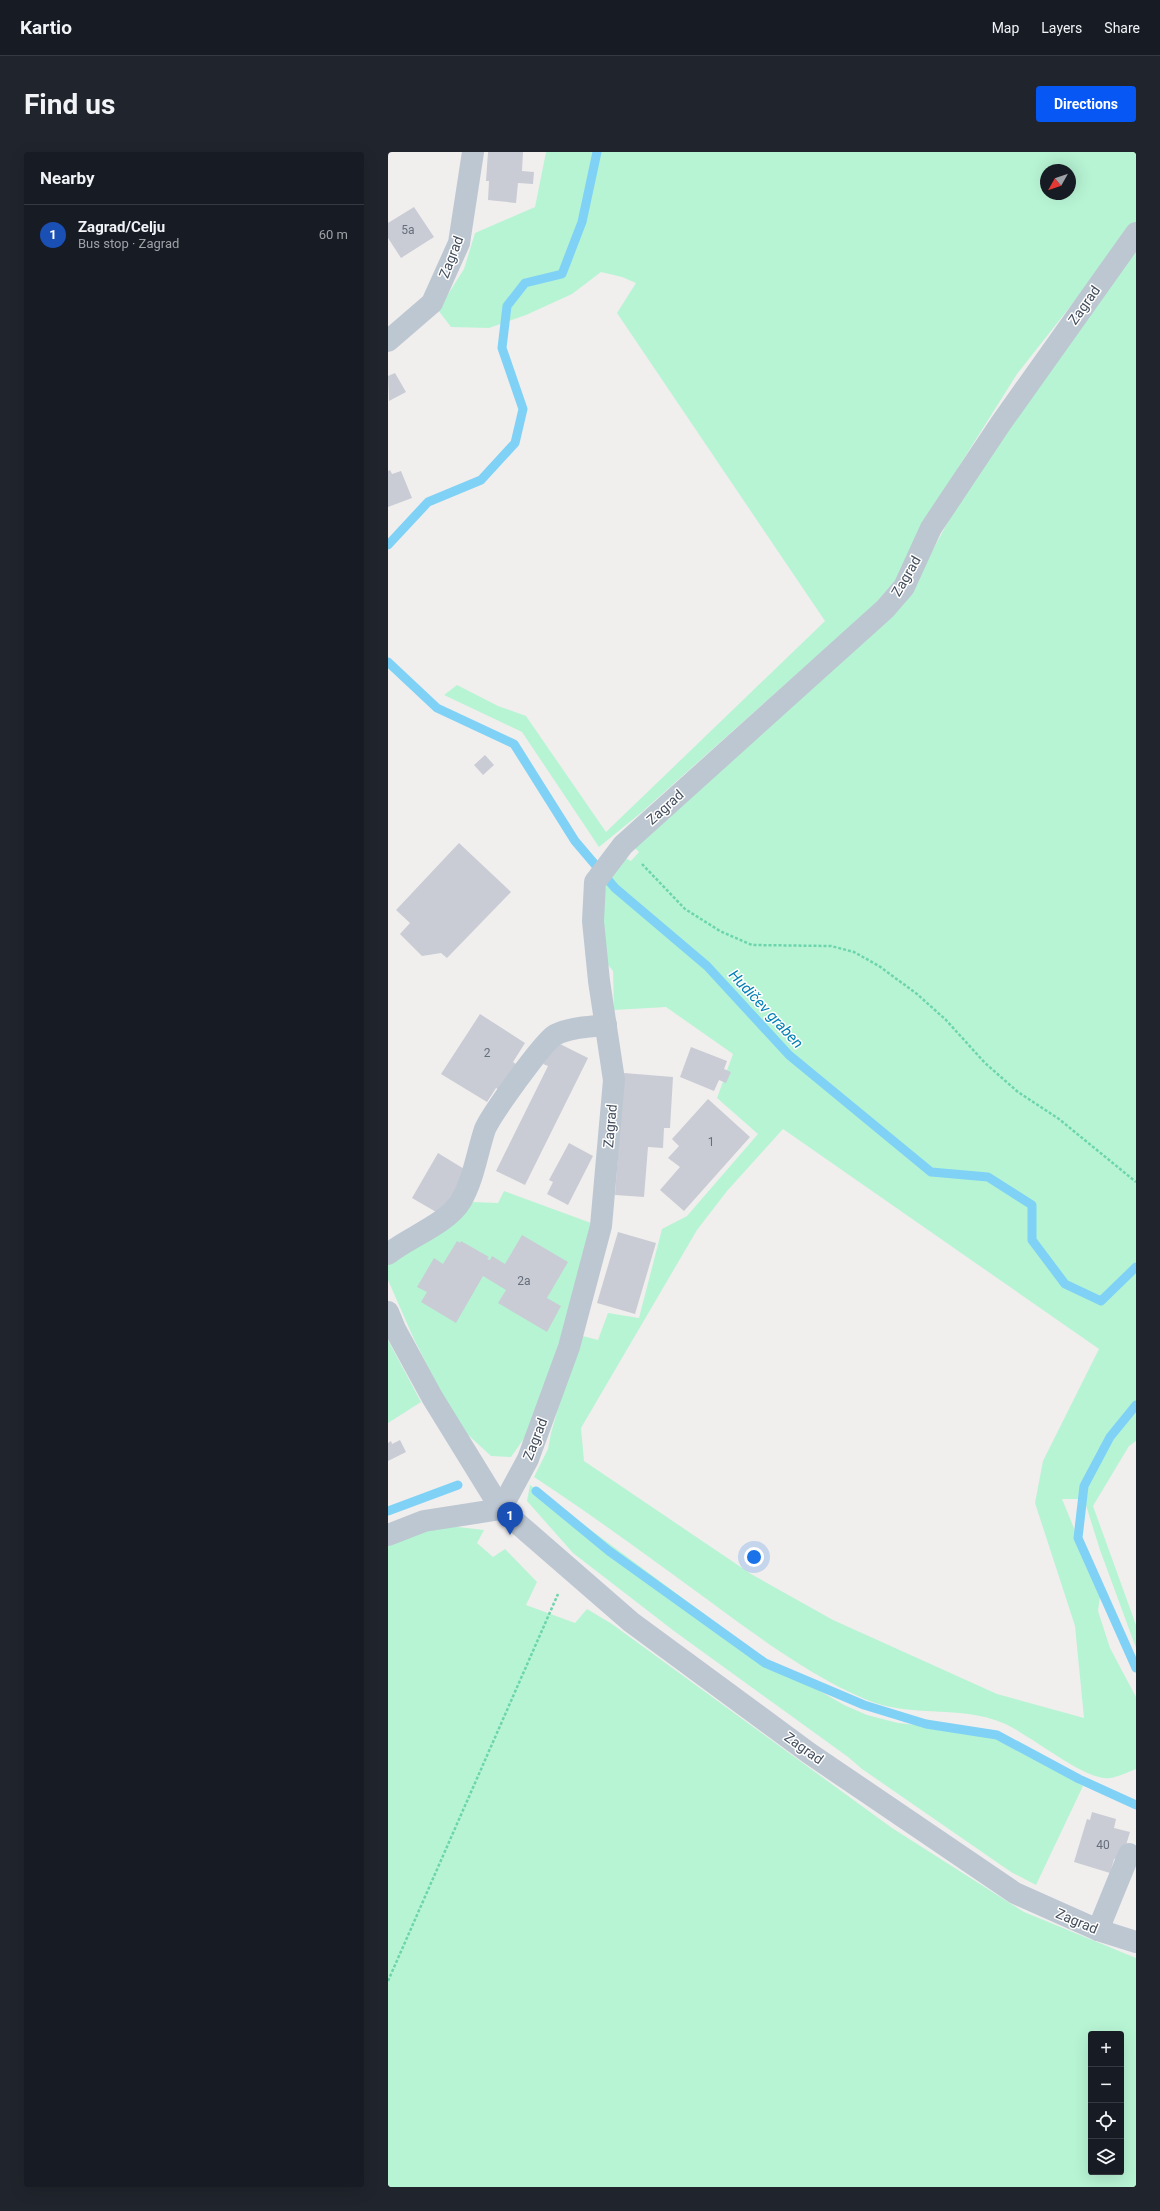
<!DOCTYPE html>
<meta charset="utf-8">
<style>
:root{--surface:#171b24;--page:#20242c;--text:#f1f3f6;--muted:#9ea1a6;--line:#363941;--accent:#0657f3}
body{margin:0;font-family:Roboto,sans-serif;background:var(--page);color:var(--text)}
.controls{position:absolute;right:12px;bottom:12px;display:grid;overflow:hidden;border-radius:4px;box-shadow:0 4px 16px #0002}
.controls button{width:36px;height:36px;display:grid;place-items:center;padding:0;border:0;border-bottom:1px solid var(--line);background:var(--surface);color:var(--text);font:20px sans-serif}
.compass{position:absolute;left:652px;top:12px;width:36px;height:36px;border-radius:50%;background:var(--surface);box-shadow:0 4px 16px #0002;rotate:230deg}
.you{position:absolute;left:366px;top:1405px;width:14px;height:14px;margin:-10px;border:3px solid #fff;border-radius:50%;background:#1a73e8;box-shadow:0 0 0 6px #1a73e833}
.badge{display:grid;place-items:center;width:26px;height:26px;border-radius:50%;background:var(--accent);color:#fff;font-size:13px;font-weight:700}
.pin{position:absolute;translate:-50% -33px;filter:drop-shadow(0 1px 2px #0008)}
.pin::after{content:'';position:absolute;top:21px;width:14px;height:12px;background:inherit;clip-path:polygon(0 0,100% 0,50% 100%)}
.list{margin:0;padding:0;list-style:none}
h2{display:flex;justify-content:space-between;align-items:center;height:52px;margin:0;padding:0 16px;font-size:17px}
h2 small{font-size:13px;font-weight:400;color:var(--muted)}
.list li{display:grid;grid-template-columns:26px 1fr auto;gap:12px;align-items:center;box-sizing:border-box;height:60px;padding:0 16px;border-top:1px solid var(--line)}
.list b{display:block;font-size:15px;white-space:nowrap}
.list p{margin:0;font-size:13px;white-space:nowrap;color:var(--muted)}
.list em{font-size:13px;font-style:normal;color:var(--muted)}
.icon{flex:none;width:22px;height:22px;fill:none;stroke:currentColor;stroke-width:2;stroke-linecap:round;stroke-linejoin:round}
.map{position:relative;flex:none;width:748px;height:2035px;overflow:hidden;border-radius:4px}
header{display:flex;align-items:center;gap:24px;box-sizing:border-box;height:56px;padding:0 20px;background:var(--surface);border-bottom:1px solid var(--line)}
header strong{font-size:19px}
nav{display:flex;gap:22px;margin-inline-start:auto;font-size:14px}
.intro{display:flex;align-items:center;justify-content:space-between;box-sizing:border-box;height:96px;padding:0 24px}
h1{margin:0;font-size:28px}
.button{padding:10px 18px;border-radius:4px;background:var(--accent);color:#fff;font-size:14px;font-weight:700}
main{display:flex;gap:24px;padding:0 24px}
aside{flex:1;background:var(--surface);border-radius:4px;box-shadow:0 4px 16px #0002}
.map>svg:first-child{display:block}
.green{fill:#b7f4d4;fill-rule:evenodd}
.lines{fill:none;stroke-linecap:round;stroke-linejoin:round}
.stream{stroke:#7fd2f5;stroke-width:9}
.building{fill:#c9ccd4}
.path{stroke:#6cd5ab;stroke-width:2.5;stroke-dasharray:3 2;stroke-linecap:butt}
.minor{stroke:#bdc7d2;stroke-width:22}
.labels{text-anchor:middle;stroke-width:3;stroke-linejoin:round;paint-order:stroke}
.number-label{font-size:12px;fill:#656e7b}
.street-label{font-size:14px;fill:#444f5d;stroke:#fff}
.water-label{font-size:15px;font-style:italic;fill:#007eb5;stroke:#fff}
</style>
<header>
<strong>Kartio</strong>
<nav><a>Map</a><a>Layers</a><a>Share</a></nav>
</header>
<div class="intro"><h1>Find us</h1><a class="button">Directions</a></div>
<main>
<aside>
<h2>Nearby<small></small></h2>
<ul class="list">
<li><span class="badge" style="background:#1a4fb4">1</span><div><b>Zagrad/Celju</b><p>Bus stop · Zagrad</p></div><em>60 m</em></li>
</ul>
</aside>
<div class="map">
<svg width="748" height="2035" viewBox="0 0 748 2035">
<rect width="100%" height="100%" fill="#f1eeee"/>
<g class="green">
<path d="M 158,0 L 748,0 L 748,71 L 629,222 L 536,370 L 516,419 L 486,453 L 254,660 L 211,695 L 134,580 L 56,543 L 69,533 L 110,554 L 138,564 L 218,680 L 437,469 L 229,161 L 248,131 L 234,125 L 213,120 L 184,142 L 138,163 L 101,176 L 63,175 L 50,158 L 76,117 L 87,81 L 147,55 ZM 658,18 L 682,18 L 682,42 L 658,42 Z"/>
<path d="M 748,97 L 748,1289 L 741,1294 L 705,1354 L 748,1473 L 748,1496 L 712,1398 L 696,1347 L 674,1347 L 688,1381 L 694,1387 L 714,1431 L 710,1459 L 722,1496 L 748,1545 L 748,1617 C 740,1620 730,1625 722,1626 C 698,1630 640,1581 615,1571 C 573,1553 523,1566 479,1548 C 423,1524 373,1487 324,1451 C 265,1408 207,1365 146,1325 L 160,1297 L 163,1281 L 191,1183 L 210,1188 L 220,1161 L 251,1166 L 274,1077 L 299,1064 L 370,982 L 329,946 L 345,902 L 278,855 L 226,858 L 225,819 L 216,808 L 207,773 L 223,715 L 234,704 L 243,709 L 251,700 L 247,696 L 520,443 L 561,368 L 613,283 ZM 395,977 L 711,1197 L 655,1309 L 647,1351 L 687,1474 L 696,1566 L 609,1542 L 445,1468 L 363,1422 L 196,1309 L 193,1276 L 309,1078 L 339,1039 Z"/>
<polygon points="116,1039 203,1071 195,1119 142,1278 123,1305 103,1304 79,1282 56,1247 25,1185 0,1128 0,1112 65,1069 85,1050 110,1051"/>
<polygon points="0,1188 33,1250 0,1271"/>
<polygon points="142,1333 377,1507 456,1553 479,1563 510,1571 564,1577 581,1576 610,1583 695,1634 648,1733 623,1720 474,1617 460,1605 286,1479 185,1401 139,1349"/>
<path d="M 53,1373 L 96,1378 L 89,1391 L 105,1405 L 117,1397 L 149,1430 L 138,1453 L 187,1471 L 199,1457 L 224,1472 L 504,1676 L 636,1760 L 748,1806 L 748,2035 L 0,2035 L 0,1394 L 27,1379 ZM 703,1882 L 733,1882 L 733,2020 L 703,2020 Z"/>
</g>
<g class="lines">
<g class="stream">
<polyline points="0,393 40,350 93,328 127,291 135,257 114,196 119,154 137,131 174,122 194,70 209,0"/>
<polyline points="0,510 49,556 126,592 187,689 227,736 319,814 401,903 543,1020 600,1025 644,1053 644,1088 677,1132 713,1149 748,1115"/>
<polyline points="748,1253 722,1285 696,1334 690,1386 748,1516"/>
<polyline points="148,1339 221,1399 377,1511 476,1553 538,1572 609,1583 691,1627 748,1653"/>
<polyline points="0,1359 70,1333"/>
</g>
</g>
<g class="building">
<polygon points="100,0 135,0 134,19 146,20 145,32 130,31 128,51 100,48 101,29 98,29"/>
<polygon points="26,55 46,85 13,106 0,86 0,71"/>
<polygon points="7,221 18,240 1,249 0,224"/>
<polygon points="2,318 4,322 13,319 24,346 0,355 0,319"/>
<polygon points="97,603 106,613 95,623 86,613"/>
<polygon points="71,691 123,740 59,806 53,801 34,804 12,782 22,771 8,758"/>
<polygon points="92,862 137,891 125,910 134,916 117,941 108,936 99,950 53,922"/>
<polygon points="166,889 200,906 137,1033 108,1019 160,914 155,912"/>
<polygon points="303,895 339,909 336,917 343,920 338,931 331,928 326,939 292,925"/>
<polygon points="236,921 285,925 282,976 276,976 275,996 260,995 256,1045 227,1043"/>
<polygon points="320,947 362,985 296,1059 272,1038 292,1015 280,1006 291,994 284,987"/>
<polygon points="181,991 205,1004 180,1053 159,1042 165,1030 161,1028"/>
<polygon points="50,1001 81,1020 55,1064 24,1046"/>
<polygon points="230,1080 268,1091 247,1162 209,1151"/>
<polygon points="134,1083 180,1110 159,1146 173,1154 159,1180 110,1151 118,1138 95,1124 68,1171 33,1150 39,1140 29,1135 46,1106 55,1112 69,1089 72,1091 73,1089 101,1105 99,1107 102,1108 104,1104 117,1112"/>
<polygon points="12,1288 18,1300 0,1309 0,1291 3,1289 4,1292"/>
<polygon points="704,1660 728,1667 726,1676 742,1680 734,1706 726,1707 722,1721 686,1710 699,1667 702,1668"/>
</g>
<g class="lines">
<g class="path">
<polyline points="254,712 297,757 332,779 364,793 443,794 466,800 491,814 529,842 558,868 597,911 630,940 671,967 748,1030"/>
<polyline points="0,1829 170,1442"/>
</g>
<g class="minor">
<polyline points="0,189 44,151 71,91 85,0"/>
<path d="M 0,1102 C 21,1085 59,1072 73,1049 C 86,1026 89,1001 97,977 C 103,963 155,890 167,883 C 182,875 202,875 218,873"/>
<polyline points="0,1160 7,1177 44,1245 113,1357 243,1470 421,1601 627,1741 710,1778 748,1790"/>
<polyline points="113,1357 140,1307 181,1195 213,1074 226,928 211,829 205,769 207,730 235,693 497,457 516,435 543,376 613,271 748,81"/>
<polyline points="0,1383 36,1369 113,1357"/>
<polyline points="710,1778 741,1702"/>
</g>
</g>
<g class="labels">
<g class="number-label">
<text x="20" y="82">5a</text>
<text x="99" y="905">2</text>
<text x="323" y="994">1</text>
<text x="136" y="1133">2a</text>
<text x="715" y="1697">40</text>
</g>
<g class="street-label">
<text transform="translate(63 105) rotate(-69)" y="5">Zagrad</text>
<text transform="translate(696 153) rotate(-55)" y="5">Zagrad</text>
<text transform="translate(518 424) rotate(-60)" y="5">Zagrad</text>
<text transform="translate(277 655) rotate(-42)" y="5">Zagrad</text>
<text transform="translate(222 974) rotate(-85)" y="5">Zagrad</text>
<text transform="translate(147 1287) rotate(-69)" y="5">Zagrad</text>
<text transform="translate(416 1596) rotate(36)" y="5">Zagrad</text>
<text transform="translate(689 1769) rotate(23)" y="5">Zagrad</text>
</g>
<g class="water-label">
<text transform="translate(378 857) rotate(47)" y="5">Hudičev graben</text>
</g>
</g>
</svg>
<div class="controls">
<button>+</button>
<button>−</button>
<button><svg class="icon" aria-label="locate" viewBox="0 0 24 24"><circle cx="12" cy="12" r="6"/><path d="M12 2v4M12 18v4M2 12h4M18 12h4"/></svg></button>
<button><svg class="icon" aria-label="layers" viewBox="0 0 24 24"><path d="M12 4l9 5-9 5-9-5zM3 14l9 5 9-5"/></svg></button>
</div>
<svg class="compass" viewBox="-18 -18 36 36"><path d="M0-13l5 13h-10z" fill="#e53935"/><path d="M0 13l5-13h-10z" fill="#9ea1a6"/></svg>
<div class="you"></div>
<div class="pin badge" style="left:122px;top:1383px;background:#1a4fb4">1</div>
</div>
</main>
